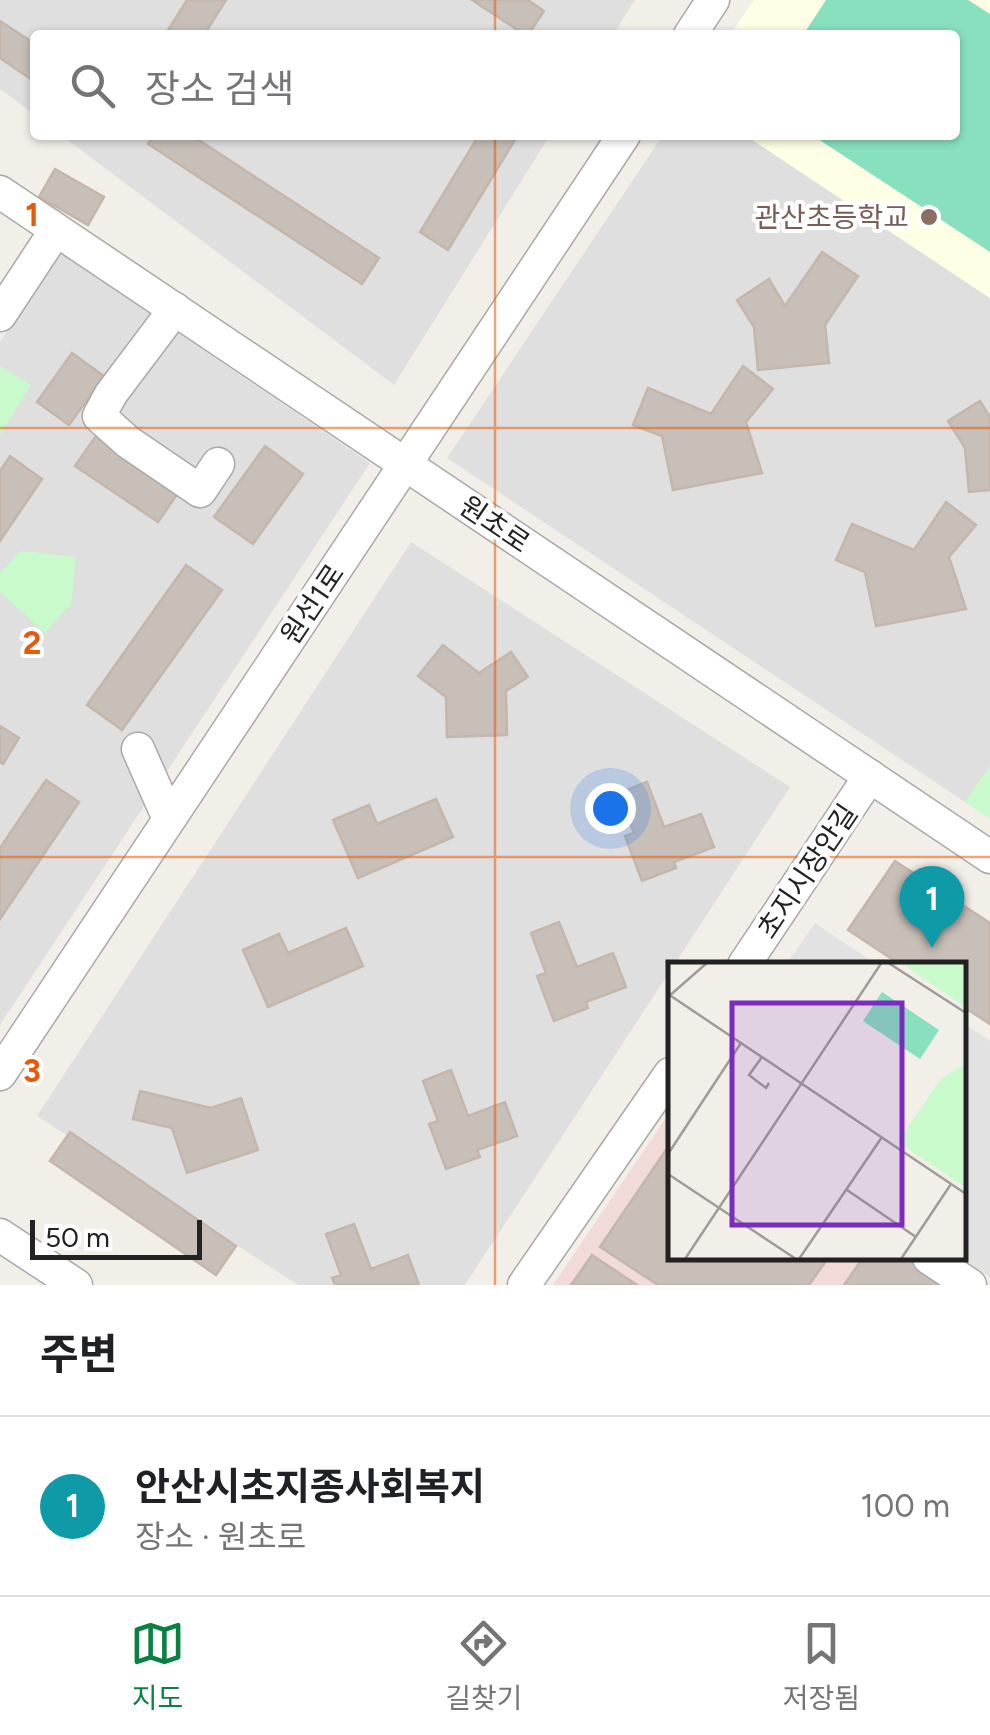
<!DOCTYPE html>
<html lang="ko">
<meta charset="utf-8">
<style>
:root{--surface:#fff;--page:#f6f6f6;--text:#202124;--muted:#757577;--line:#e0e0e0;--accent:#0b8043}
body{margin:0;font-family:Figtree,"Noto Sans KR",sans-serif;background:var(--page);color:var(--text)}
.scale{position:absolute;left:30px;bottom:25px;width:172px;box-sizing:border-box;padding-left:10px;border:5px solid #222;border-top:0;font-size:28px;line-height:35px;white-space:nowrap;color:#222;-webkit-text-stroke:8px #fff;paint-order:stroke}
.you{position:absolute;left:610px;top:808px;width:35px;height:35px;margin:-25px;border:8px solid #fff;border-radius:50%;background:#1a73e8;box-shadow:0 0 0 15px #1a73e833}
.badge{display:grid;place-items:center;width:65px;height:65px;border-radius:50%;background:var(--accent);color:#fff;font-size:32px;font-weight:700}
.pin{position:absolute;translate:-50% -82px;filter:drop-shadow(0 2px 5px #0008)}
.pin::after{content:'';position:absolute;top:52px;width:35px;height:30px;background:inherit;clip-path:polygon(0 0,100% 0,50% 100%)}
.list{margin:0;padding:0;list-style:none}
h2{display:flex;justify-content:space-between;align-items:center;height:130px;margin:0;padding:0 40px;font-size:42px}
h2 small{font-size:32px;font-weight:400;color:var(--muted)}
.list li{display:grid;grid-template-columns:65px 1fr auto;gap:30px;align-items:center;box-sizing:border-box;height:180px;padding:0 40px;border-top:2px solid var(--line)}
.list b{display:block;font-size:38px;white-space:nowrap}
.list p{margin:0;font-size:32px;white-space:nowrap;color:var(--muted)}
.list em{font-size:32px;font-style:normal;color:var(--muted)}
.icon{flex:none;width:55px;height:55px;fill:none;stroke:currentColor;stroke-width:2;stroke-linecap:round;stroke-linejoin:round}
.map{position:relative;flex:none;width:990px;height:1285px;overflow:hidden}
.search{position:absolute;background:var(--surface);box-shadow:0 2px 8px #0004;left:30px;right:30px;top:30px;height:110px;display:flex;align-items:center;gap:25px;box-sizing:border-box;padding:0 35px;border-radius:10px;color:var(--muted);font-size:38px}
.sheet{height:310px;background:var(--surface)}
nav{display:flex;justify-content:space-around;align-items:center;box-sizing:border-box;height:140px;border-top:2px solid var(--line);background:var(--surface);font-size:28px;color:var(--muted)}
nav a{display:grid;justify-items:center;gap:5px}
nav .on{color:var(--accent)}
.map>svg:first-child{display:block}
.residential{fill:#e0dfdf}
.commercial{fill:#f2dad9}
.education{fill:#ffffe5}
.park{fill:#c8facc}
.pitch{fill:#88e0be}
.parking{fill:#e2e2e2}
.building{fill:#c7bfb8;stroke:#c4b6ab;stroke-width:2.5}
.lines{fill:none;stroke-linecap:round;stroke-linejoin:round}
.minor-casing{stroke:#a9a9a9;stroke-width:35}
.minor{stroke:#fff;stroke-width:32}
.grid{fill:none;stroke:#e8590c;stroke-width:2.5;stroke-opacity:0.55}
.education-dot{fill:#8d6e63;stroke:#fff;stroke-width:4}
.labels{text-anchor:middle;stroke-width:8;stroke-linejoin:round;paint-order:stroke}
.education-label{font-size:28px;fill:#785e54;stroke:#fff;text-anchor:end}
.street-label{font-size:28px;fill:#222;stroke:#fff}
.inset-road{fill:none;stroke:#9f9d99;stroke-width:2.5}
.view{fill:#7b2cbf;fill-opacity:0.15;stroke:#7b2cbf;stroke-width:5}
.inset-edge{fill:none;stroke:#222;stroke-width:5}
.grid-label{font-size:32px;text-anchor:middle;font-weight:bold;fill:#e8590c;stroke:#fff;stroke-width:8;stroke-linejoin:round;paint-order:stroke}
</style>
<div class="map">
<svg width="990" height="1285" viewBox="0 0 990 1285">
<rect width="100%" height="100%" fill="#f2efe9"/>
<g class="residential">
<polygon points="0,0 635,0 613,35 35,35 35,115 0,89"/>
<polygon points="61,135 550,135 394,385"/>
<polygon points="663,135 745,135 990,298 990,766 965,802 447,458"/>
<polygon points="59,252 370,463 0,1025 0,342"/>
<polygon points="411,542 790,787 674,965 670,965 670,971 465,1285 298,1285 37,1116"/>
</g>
<polygon class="commercial" points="670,1112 670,1258 907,1258 949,1285 553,1285"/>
<polygon class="education" points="754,0 990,0 990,298 745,135 955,135 955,35 730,35"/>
<g class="park">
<polygon points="0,366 31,385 0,435"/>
<polygon points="20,551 76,557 71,604 45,633 0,592 0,573"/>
<polygon points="990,766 990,819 965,802"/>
</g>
<polygon class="pitch" points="826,0 968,0 990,14 990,252 812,135 955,135 955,35 803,35"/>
<g class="parking">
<polygon points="815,923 877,965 786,965"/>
<polygon points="963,1023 990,1041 990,1277 961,1258"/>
</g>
<g class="building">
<polygon points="187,0 226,0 204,35 165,35"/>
<polygon points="472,0 528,0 544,11 528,35 525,35"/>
<polygon points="0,21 35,44 35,82 0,58"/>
<polygon points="154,135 191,135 379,258 362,284 148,144"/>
<polygon points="479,135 518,135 448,250 420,232"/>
<polygon points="55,169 104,197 88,225 39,197"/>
<polygon points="822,252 858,276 825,325 829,363 758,370 754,327 737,300 769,279 785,306"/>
<polygon points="72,353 104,376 69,425 37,402"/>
<polygon points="743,366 773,389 746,422 762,473 673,490 662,436 633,425 648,388 711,414"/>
<polygon points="980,401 990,417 990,490 969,492 965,448 948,421"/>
<polygon points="96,436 178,493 158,522 75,466"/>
<polygon points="265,446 303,474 253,544 214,517"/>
<polygon points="10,456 42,479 0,541 0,471"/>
<polygon points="946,502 976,525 949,557 966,609 876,626 865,572 836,560 852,524 914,550"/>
<polygon points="186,565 222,590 122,730 87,705"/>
<polygon points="443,645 479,673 511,652 528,677 506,691 507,735 447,737 446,697 418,676"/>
<polygon points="0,726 19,738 3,764 0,762"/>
<polygon points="46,780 79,802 0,919 0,848"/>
<polygon points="647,782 664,827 701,814 714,847 674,862 676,868 642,881 625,836 634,833 619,793"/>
<polygon points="436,799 453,837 358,878 333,820 369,805 377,824"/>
<polygon points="895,861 990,923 990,1024 962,1006 962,965 901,965 848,930"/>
<polygon points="559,922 577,967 613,953 626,987 586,1002 588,1008 554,1021 537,976 546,973 531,933"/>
<polygon points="346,928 363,966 268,1007 243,950 279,934 288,953"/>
<polygon points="451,1070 468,1116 505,1102 517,1136 477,1150 480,1157 446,1169 429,1124 438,1121 423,1081"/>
<polygon points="140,1091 211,1108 241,1098 258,1150 187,1173 172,1128 133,1119"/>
<polygon points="70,1132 236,1246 216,1275 50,1161"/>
<polygon points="670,1144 670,1258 828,1258 809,1285 658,1285 600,1247"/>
<polygon points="354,1224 371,1269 408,1255 419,1285 335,1285 332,1278 341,1275 326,1234"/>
<polygon points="592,1255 637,1285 571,1285"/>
<polygon points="863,1258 920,1258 961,1285 844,1285"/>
</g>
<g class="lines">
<defs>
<g id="minor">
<polyline points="690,35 713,0"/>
<polyline points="0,192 990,857"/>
<polyline points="175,309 111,394 99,416 128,442 200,491 218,464"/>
<polyline points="0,315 56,230"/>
<polyline points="138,749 169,819"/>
<polyline points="744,965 870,776"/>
<polyline points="0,1074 624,135"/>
<polyline points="0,1235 76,1285"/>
<polyline points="929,1258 970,1285"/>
<polyline points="524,1285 670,1074"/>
</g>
</defs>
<use href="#minor" class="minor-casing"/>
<use href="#minor" class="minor"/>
</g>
<path class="grid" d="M 495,0 L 495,35M 495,135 L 495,1285M 0,428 L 990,428M 0,857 L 990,857"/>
<circle class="education-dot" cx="929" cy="217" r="10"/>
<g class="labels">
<g class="education-label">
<text x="909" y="227">관산초등학교</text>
</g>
<g class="street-label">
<text transform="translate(495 524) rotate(34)" y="10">원초로</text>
<text transform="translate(312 604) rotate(-56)" y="10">원선1로</text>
<text transform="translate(807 871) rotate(-56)" y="10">초지시장안길</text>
</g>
</g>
<g transform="translate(668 962)">
<rect width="298" height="298" fill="#f2efe9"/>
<path d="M 232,0 L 297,0 L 297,45 ZM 297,102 L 297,225 L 230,180 L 272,118 Z" fill="#c8facc"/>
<path d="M 214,30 L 271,68 L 252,97 L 195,59 Z" fill="#88e0be"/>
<path class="inset-road" d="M 219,0 L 298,51M 0,32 L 298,232M 0,35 L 40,0M 94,95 L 81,113 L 98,126 L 101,121M 0,192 L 73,81M 0,212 L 128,297M 179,228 L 248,275M 17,297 L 214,0M 131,297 L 214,175M 233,297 L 283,222"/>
<path class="view" d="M 64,41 L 234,41 L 234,263 L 64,263 Z"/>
<rect width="298" height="298" class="inset-edge"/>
</g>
<g class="grid-label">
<text x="32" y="226">1</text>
<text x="32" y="654">2</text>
<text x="32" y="1082">3</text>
</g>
</svg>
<div class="scale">50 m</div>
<div class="you"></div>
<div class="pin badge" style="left:932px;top:948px;background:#0f9aa8">1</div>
<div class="search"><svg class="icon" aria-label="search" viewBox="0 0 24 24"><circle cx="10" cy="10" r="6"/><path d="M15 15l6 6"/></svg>장소 검색</div>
</div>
<section class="sheet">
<h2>주변<small></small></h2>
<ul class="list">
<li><span class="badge" style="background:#0f9aa8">1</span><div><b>안산시초지종사회복지</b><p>장소 · 원초로</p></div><em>100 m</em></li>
</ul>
</section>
<nav>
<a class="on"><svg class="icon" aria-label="map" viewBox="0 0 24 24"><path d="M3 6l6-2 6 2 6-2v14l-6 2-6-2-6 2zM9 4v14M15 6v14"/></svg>지도</a>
<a><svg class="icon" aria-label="directions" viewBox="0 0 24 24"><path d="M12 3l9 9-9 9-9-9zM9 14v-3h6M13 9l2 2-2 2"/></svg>길찾기</a>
<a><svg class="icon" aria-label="saved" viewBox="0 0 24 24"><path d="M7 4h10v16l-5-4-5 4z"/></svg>저장됨</a>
</nav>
